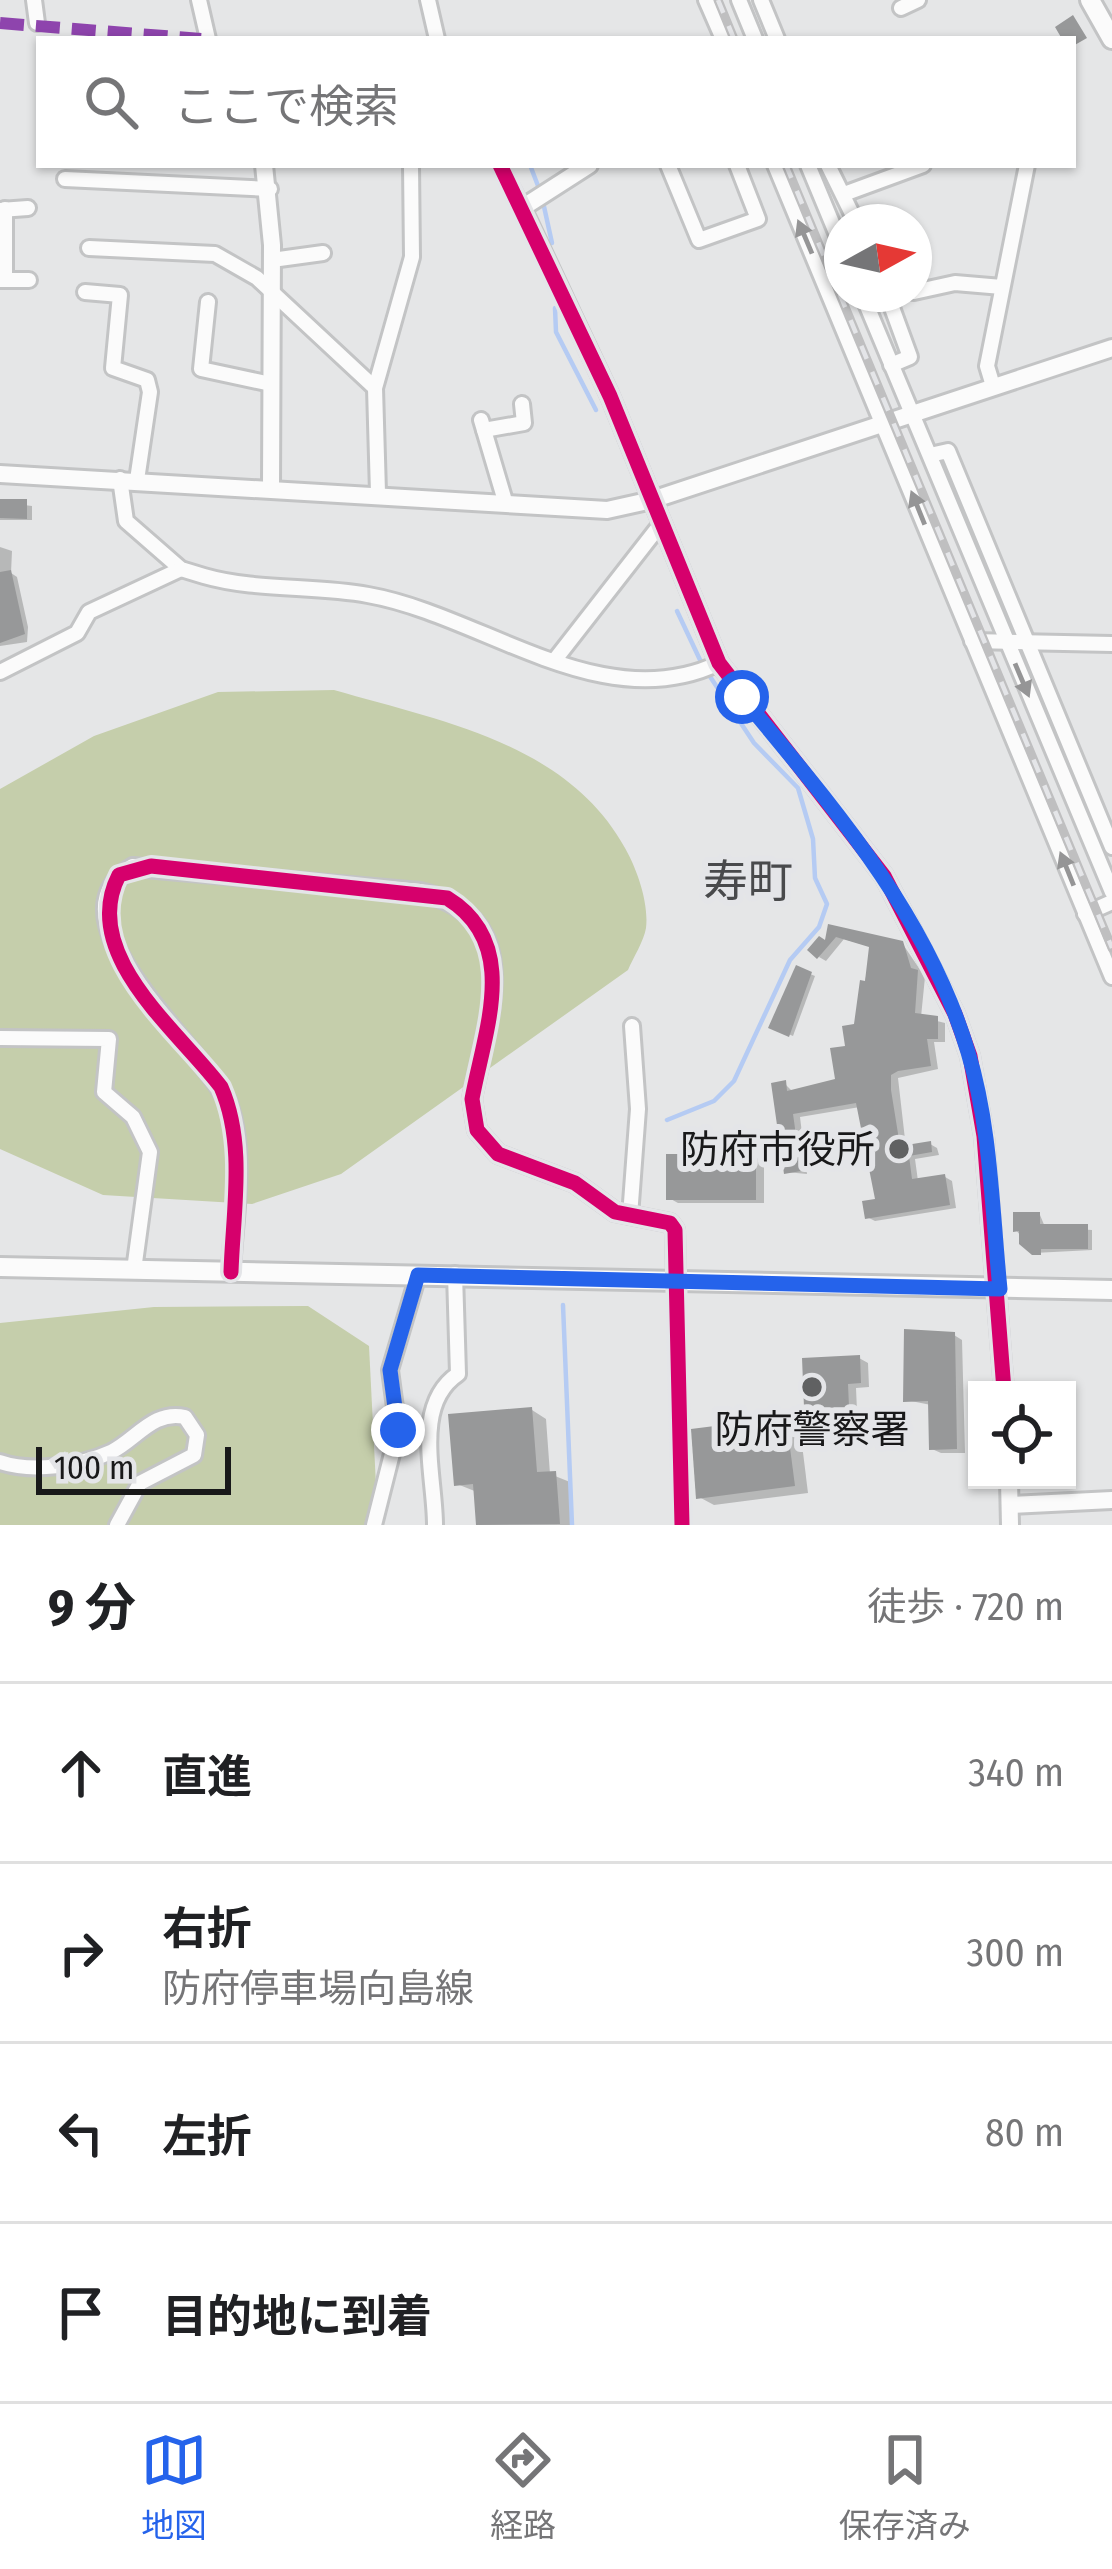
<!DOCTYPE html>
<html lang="ja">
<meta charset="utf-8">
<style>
:root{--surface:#fff;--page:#f6f6f6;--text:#202124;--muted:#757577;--line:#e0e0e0;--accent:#2563eb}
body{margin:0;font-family:"Fira Sans Condensed","Noto Sans JP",sans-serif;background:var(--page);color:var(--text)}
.controls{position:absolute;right:36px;bottom:36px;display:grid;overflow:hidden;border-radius:0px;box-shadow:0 3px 9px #0004}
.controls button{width:108px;height:108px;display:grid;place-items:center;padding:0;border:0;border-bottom:3px solid var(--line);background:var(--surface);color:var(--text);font:60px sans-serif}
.compass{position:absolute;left:824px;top:204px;width:108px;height:108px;border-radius:50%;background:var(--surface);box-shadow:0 3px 9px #0004;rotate:82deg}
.scale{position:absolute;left:36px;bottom:30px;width:195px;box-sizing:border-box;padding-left:12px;border:6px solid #19191a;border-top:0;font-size:33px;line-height:42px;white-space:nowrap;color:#19191a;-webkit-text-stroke:9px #e4e5e8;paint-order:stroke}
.stop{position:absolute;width:36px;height:36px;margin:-27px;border:9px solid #2563eb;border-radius:50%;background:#fff}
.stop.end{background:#2563eb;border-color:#fff;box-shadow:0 3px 12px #0008}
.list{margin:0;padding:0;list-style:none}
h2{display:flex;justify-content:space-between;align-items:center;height:156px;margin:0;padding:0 48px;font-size:51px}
h2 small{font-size:39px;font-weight:400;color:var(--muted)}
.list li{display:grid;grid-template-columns:78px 1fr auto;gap:36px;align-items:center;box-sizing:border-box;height:180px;padding:0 48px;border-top:3px solid var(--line)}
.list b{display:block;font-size:45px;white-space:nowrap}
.list p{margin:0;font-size:39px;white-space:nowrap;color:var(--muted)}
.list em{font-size:39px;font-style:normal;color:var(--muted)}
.icon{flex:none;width:66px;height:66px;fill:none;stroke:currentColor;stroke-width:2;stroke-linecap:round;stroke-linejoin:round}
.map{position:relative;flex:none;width:1112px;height:1525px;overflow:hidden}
.search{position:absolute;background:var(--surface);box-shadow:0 3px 9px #0004;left:36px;right:36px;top:36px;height:132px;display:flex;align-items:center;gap:30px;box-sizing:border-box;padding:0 42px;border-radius:0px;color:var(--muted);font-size:45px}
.sheet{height:876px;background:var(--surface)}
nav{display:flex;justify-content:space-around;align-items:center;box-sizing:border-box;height:168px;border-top:3px solid var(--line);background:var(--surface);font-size:33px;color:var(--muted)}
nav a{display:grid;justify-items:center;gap:6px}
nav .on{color:var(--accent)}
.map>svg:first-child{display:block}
.forest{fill:#c5ceab}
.shadow{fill:#0003}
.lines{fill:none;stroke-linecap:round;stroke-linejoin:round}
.stream{stroke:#b5cbf3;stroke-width:4.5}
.building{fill:#979899}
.minor-casing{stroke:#c3c4c5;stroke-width:20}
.tertiary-casing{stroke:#c3c4c5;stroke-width:22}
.secondary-casing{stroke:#c3c4c5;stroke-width:24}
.minor{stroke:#fbfbfb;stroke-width:14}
.tertiary{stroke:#fbfbfb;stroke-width:16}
.secondary{stroke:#fbfbfb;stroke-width:18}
.rail-casing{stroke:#bfbfc0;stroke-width:9}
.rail{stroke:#e4e5e8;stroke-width:4.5;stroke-dasharray:14;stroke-linecap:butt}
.quiet{stroke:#8e44ad;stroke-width:12;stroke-dasharray:24 12;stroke-linecap:butt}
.cycleway-casing{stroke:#e4e5e8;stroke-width:22}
.cycleway{stroke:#d6006c;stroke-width:15}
.oneway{fill:#959596}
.route{stroke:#2563eb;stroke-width:15}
.poi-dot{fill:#606162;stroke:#e4e5e8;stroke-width:4.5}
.labels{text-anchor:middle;stroke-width:12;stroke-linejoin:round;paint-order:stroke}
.poi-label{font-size:39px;fill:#19191a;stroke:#e4e5e8;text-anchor:end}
.quarter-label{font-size:45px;fill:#494a4c;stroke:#e4e5e8}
</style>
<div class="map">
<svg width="1112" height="1525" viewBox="0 0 1112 1525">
<rect width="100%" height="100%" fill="#e5e6e7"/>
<g class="forest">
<path d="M 334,690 C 441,721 567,743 625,848 C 637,869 649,903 646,928 C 644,941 633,958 628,970 L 341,1174 L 252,1204 L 103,1195 L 0,1149 L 0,789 L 94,736 L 218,692 Z"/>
<polygon points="308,1306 369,1346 378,1525 0,1525 0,1323 154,1307"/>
</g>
<g class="shadow">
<polygon points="0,502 32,506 32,520 0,520"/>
<polygon points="0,547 12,551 11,573 17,577 28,627 27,642 0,646"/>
<polygon points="830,928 902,943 925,977 921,1017 945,1023 945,1042 934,1042 938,1069 898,1078 906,1148 930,1144 937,1148 939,1155 915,1159 918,1181 945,1177 952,1181 956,1208 875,1221 867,1217 879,1201 860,1107 800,1117 807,1174 786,1172 785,1084 793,1092 838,1081 856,1026 872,947 844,939 826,961 819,957"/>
<polygon points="798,969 815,976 793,1036 772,1027"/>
<polygon points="755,1157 764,1162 764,1203 678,1203 669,1198"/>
<polygon points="1040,1215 1045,1227 1092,1230 1092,1250 1034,1253 1016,1230"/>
<polygon points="954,1335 962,1340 965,1453 941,1453 932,1449 931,1405 906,1400"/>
<polygon points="859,1358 868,1363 869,1387 856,1388 858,1434 817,1435 808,1430"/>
<polygon points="532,1410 546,1419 550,1474 570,1482 573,1525 479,1525 477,1492 457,1484"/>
<polygon points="785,1420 800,1428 808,1493 714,1505 699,1497"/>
</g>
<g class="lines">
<g class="stream">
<polyline points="530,165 540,191"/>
<polyline points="543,202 552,243"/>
<polyline points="555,308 556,332 596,410"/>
<polyline points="677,611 701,662"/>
<polyline points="667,1120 714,1101 734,1081 790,960 819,927 827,904 815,878 813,839 798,788 754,743 707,672"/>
<polyline points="563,1305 572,1525"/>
</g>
</g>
<g class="building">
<polygon points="1073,15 1087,38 1073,46 1073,39 1062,39 1055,27"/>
<polygon points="0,499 27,499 27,519 0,518"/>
<polygon points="11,570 25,634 0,643 0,572"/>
<polygon points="828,924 903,941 911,968 918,970 915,1013 938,1016 938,1039 927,1039 931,1066 898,1071 891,1075 891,1090 900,1146 931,1141 932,1152 909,1156 912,1179 945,1174 950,1205 865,1219 862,1201 875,1199 856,1103 793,1114 801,1171 784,1174 771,1083 786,1080 787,1091 835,1079 830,1048 845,1046 842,1026 854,1024 860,980 865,981 869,947 836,937 817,959 807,950 819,936 825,940"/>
<polygon points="796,965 812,972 789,1037 768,1028"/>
<rect x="666" y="1154" width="90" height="46"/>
<polygon points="1013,1212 1040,1212 1040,1224 1088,1224 1088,1249 1041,1249 1041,1255 1032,1255 1019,1244 1019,1231 1013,1232"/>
<polygon points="904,1329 955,1332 957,1449 929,1450 928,1401 903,1402"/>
<polygon points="860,1355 861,1383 848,1384 850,1430 805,1432 802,1358"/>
<polygon points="532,1407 537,1472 556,1471 560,1524 476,1525 473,1484 454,1486 448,1414"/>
<polygon points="786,1417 795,1486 696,1499 691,1429"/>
</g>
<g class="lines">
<defs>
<g id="minor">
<polyline points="34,0 37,23"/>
<polyline points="199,0 208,39"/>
<polyline points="428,0 437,39"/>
<polyline points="706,0 723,39"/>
<polyline points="739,0 755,39"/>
<polyline points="761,0 777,39"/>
<polyline points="901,8 918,0"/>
<polyline points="500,165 522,208"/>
<polyline points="668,165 699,240 758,219 737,165"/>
<polyline points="775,165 1112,977"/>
<polyline points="808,165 842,247"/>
<polyline points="828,165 856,222"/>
<polyline points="65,179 270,189"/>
<polyline points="844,194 923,165"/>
<polyline points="0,210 28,208"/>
<polyline points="89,248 215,254 257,278 375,388"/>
<polyline points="272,260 323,253"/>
<polyline points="0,280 5,280 5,209"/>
<polyline points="5,280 29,280"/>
<polyline points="85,292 120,295 113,368 147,380 150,392 137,480"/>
<polyline points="914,292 955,283 1002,287"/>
<polyline points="862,294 1112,892"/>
<polyline points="887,294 910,357 891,365"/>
<polyline points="208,302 201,369 271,384"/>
<polyline points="993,386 987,366 1027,165"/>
<polyline points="481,420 505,501"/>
<polyline points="484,430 524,423 522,404"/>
<polyline points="930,455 948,451 1112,847"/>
<path d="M 120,479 L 126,521 L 181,569 L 204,576 C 256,591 315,585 368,595 C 482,615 602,719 719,663"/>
<polyline points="378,493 375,388 412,257 411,165"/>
<polyline points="972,641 1112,644"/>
<polyline points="554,661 660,525"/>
<polyline points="0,672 77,633 89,612 181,569"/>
<polyline points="1085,914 1112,902"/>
<polyline points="0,1038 109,1039 104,1092 133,1117 150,1152 134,1270"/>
<polyline points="630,1216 638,1109 632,1026"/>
<polyline points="676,1277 682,1525"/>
<path d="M 0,1462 C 32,1473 80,1466 111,1452 C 137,1439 153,1410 185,1417 L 197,1435 L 194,1455 L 140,1483 L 117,1525"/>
<polyline points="374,1525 398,1430 390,1370 418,1275"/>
<path d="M 435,1525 C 435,1476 412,1405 458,1374 L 455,1274"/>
</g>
<g id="tertiary">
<polyline points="264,165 272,245 271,487"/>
<polyline points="589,165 522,208 610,396 719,663 884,876 955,1014 970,1056 984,1136 1004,1390"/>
<polyline points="0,474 607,510 652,500 1112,348"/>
<path d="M 231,1272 C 233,1221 246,1156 229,1106 C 212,1054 41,920 133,867 L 420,892 C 530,918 487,1018 472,1099 L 477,1130 L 498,1154 L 575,1183 L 615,1212 L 670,1223 L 675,1230 L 676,1277"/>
<polyline points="1009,1480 1010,1525"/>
<polyline points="1010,1505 1112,1500"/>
</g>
<g id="secondary">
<polyline points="1090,0 1112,39"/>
<polyline points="0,1267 1112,1290"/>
</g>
</defs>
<use href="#minor" class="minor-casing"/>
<use href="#tertiary" class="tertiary-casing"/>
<use href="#secondary" class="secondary-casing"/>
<use href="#minor" class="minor"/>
<use href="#tertiary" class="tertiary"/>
<use href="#secondary" class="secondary"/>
<defs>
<g id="rail">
<polyline points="718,0 734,39"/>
<polyline points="786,165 1112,948"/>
</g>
</defs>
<use href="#rail" class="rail-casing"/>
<use href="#rail" class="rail"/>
<polyline class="quiet" points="0,23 201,39"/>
<defs>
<g id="cycleway">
<polyline points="500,165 610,396 719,663 884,876 955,1014 970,1056 984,1136 1004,1390"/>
<path d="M 231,1272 C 233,1211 246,1144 221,1087 C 179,1031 78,954 119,875 L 151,866 L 447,898 C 521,943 485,1029 472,1099 L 477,1130 L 498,1154 L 575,1183 L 615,1212 L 670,1223 L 675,1230 L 682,1525"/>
</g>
</defs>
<use href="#cycleway" class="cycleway-casing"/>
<use href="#cycleway" class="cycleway"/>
</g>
<defs><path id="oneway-solid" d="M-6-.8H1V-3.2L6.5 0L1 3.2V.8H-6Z" transform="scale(3)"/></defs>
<g class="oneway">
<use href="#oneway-solid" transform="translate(805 237) rotate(-113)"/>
<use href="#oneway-solid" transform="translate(918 508) rotate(-112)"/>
<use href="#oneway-solid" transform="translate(1022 680) rotate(67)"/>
<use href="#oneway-solid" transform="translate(1067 869) rotate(-112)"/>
</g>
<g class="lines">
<path class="route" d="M 398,1430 L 390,1370 L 418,1275 L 1000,1289 C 992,1211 991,1127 968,1052 C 927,914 832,806 742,697"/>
</g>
<g class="poi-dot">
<circle cx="899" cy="1149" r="12"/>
<circle cx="812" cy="1387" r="12"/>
</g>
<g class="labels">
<g class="poi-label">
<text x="875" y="1163">防府市役所</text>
<text x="812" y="1443" text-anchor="middle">防府警察署</text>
</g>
<g class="quarter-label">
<text x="748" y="897">寿町</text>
</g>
</g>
</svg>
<div class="controls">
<button><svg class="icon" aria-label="locate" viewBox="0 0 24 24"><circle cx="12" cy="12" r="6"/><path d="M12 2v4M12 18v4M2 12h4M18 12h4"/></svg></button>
</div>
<svg class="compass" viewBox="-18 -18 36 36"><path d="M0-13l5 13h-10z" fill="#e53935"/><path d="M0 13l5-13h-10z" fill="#757577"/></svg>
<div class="scale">100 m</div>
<div class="stop" style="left:742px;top:697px"></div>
<div class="stop end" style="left:398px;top:1430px"></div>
<div class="search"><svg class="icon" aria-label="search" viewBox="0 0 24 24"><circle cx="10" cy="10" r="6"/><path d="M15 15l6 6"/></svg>ここで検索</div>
</div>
<section class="sheet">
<h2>9 分<small>徒歩 · 720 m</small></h2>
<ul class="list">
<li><svg class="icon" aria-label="ahead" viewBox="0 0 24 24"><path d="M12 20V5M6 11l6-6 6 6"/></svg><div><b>直進</b></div><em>340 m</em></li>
<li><svg class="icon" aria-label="right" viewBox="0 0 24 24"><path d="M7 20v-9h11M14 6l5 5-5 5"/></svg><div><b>右折</b><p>防府停車場向島線</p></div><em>300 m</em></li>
<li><svg class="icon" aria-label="left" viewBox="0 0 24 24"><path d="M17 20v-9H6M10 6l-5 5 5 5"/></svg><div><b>左折</b></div><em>80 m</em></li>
<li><svg class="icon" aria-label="arrive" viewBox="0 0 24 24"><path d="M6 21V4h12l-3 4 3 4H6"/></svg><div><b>目的地に到着</b></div></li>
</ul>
</section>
<nav>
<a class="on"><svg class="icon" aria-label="map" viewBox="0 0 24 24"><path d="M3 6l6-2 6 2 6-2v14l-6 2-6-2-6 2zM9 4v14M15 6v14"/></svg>地図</a>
<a><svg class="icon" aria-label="directions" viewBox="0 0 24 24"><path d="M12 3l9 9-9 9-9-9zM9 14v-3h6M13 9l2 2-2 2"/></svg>経路</a>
<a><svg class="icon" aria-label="saved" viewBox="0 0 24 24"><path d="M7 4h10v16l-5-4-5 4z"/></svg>保存済み</a>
</nav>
